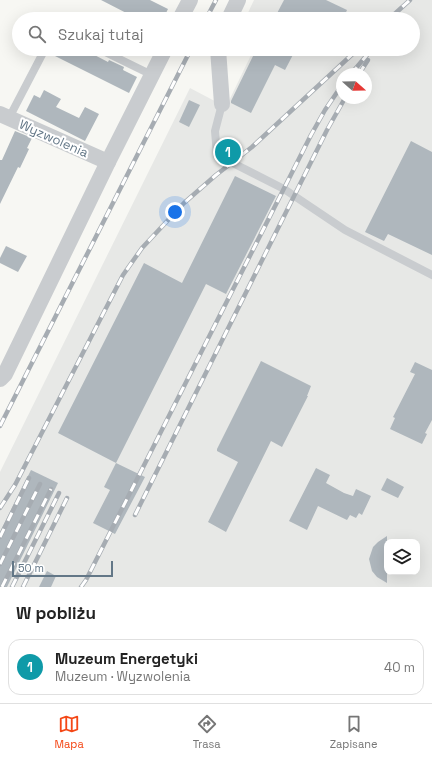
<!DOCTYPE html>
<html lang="pl">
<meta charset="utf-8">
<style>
:root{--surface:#fff;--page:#f2f2f2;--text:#222;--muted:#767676;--line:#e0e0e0;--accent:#f44716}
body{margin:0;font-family:"Space Grotesk",sans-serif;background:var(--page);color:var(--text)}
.controls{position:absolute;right:12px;bottom:12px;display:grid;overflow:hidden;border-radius:8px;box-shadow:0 4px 16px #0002}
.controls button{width:36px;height:36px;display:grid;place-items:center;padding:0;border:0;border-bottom:1px solid var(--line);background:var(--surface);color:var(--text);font:20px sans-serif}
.compass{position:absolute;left:336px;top:68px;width:36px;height:36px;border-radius:50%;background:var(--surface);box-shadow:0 4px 16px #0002;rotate:110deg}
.scale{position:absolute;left:12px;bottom:10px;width:101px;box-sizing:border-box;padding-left:4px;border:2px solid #637787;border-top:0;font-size:11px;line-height:14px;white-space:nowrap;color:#637787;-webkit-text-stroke:3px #fff;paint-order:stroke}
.you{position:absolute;left:175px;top:212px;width:14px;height:14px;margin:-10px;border:3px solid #fff;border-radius:50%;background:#1a73e8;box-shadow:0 0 0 6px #1a73e833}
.badge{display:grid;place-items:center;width:26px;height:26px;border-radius:50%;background:var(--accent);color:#fff;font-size:13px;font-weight:700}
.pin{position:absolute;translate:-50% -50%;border:2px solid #fff;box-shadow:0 1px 4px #0006}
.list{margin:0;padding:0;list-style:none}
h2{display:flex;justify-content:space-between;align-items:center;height:52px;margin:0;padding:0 16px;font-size:17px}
h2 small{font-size:13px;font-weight:400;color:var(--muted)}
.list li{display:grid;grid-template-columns:26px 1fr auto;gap:12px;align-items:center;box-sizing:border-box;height:56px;margin:0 8px 8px;padding:0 8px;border:1px solid var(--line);border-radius:12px}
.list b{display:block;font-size:15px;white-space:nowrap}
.list p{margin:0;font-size:13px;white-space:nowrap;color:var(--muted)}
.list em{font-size:13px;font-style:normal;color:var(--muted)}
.icon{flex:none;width:22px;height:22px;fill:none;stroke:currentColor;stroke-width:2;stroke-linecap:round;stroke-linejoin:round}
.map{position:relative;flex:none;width:432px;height:587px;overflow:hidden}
.search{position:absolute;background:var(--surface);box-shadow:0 4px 16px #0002;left:12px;right:12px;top:12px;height:44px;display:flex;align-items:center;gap:10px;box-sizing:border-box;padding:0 14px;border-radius:22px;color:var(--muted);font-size:15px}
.sheet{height:116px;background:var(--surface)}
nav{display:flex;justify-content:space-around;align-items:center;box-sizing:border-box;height:56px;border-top:1px solid var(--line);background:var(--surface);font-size:11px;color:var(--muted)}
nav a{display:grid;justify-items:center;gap:2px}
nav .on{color:var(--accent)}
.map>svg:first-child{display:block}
.built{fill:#e7e8e6;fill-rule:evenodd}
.building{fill:#afb7bd}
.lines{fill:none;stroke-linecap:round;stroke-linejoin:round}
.service{stroke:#c9cccf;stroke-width:8}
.minor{stroke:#c9cccf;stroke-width:16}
.rail-casing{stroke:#a6acb2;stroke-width:4.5}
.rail{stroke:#fff;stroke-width:3;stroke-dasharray:9;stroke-linecap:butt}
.labels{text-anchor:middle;stroke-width:4;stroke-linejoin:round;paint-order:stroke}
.street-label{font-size:13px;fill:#637787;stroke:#fff}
</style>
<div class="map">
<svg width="432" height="587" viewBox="0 0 432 587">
<rect width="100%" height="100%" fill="#f7f7f3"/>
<path class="built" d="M 254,0 L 432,0 L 432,587 L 0,587 L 0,472 L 190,88 L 226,107 L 252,53 L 247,49 L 413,49 L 413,19 L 245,19 ZM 342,74 L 366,74 L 366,98 L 342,98 ZM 387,542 L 417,542 L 417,572 L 387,572 Z"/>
<g class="building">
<polygon points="101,0 150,0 168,9 163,19 159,19 146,12 142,19 138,19"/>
<polygon points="284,0 326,0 347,10 343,19 274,19"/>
<polygon points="50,49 83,49 108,62 109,60 124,67 123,70 137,77 129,93 49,53"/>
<polygon points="259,49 296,49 285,70 275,65 251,113 231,103 231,101 254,54 256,55"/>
<polygon points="44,90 61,99 56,107 79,118 85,107 99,114 85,141 26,111 34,95 40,98"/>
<polygon points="189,100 200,105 189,127 179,122"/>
<polygon points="15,131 32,138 27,148 29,149 20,168 18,167 0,204 0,160 2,160"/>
<polygon points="411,141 432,152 432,255 388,234 384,241 365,232"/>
<polygon points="235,176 276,196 226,294 206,284 116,463 58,433 144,263 182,283"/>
<polygon points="6,246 27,256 18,272 0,263 0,258"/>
<polygon points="261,361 311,386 307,396 308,396 282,447 271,441 226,532 208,522 238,462 217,451 217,449"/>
<polygon points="415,362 432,370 432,420 425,433 427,434 422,444 390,429 395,418 393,417 415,374 410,372"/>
<polygon points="116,463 145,477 115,534 93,523 110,490 104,487"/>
<polygon points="316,468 330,475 326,483 344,493 353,496 356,489 371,496 362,515 359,513 356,518 350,515 347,520 318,506 307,530 289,521"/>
<polygon points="31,470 58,483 7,587 0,587 0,532"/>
<polygon points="387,478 404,487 398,498 381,490"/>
<polygon points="387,536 387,583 377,577 372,571 369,559 373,547 378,542"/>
<polygon points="47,571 56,576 51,587 39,587"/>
</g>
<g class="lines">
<g class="service">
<polyline points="99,49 152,75"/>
<polyline points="222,104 215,131 217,155 284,189 345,230 432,275"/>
<polyline points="9,118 45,49"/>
</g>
<g class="minor">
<polyline points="180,19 190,0"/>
<polyline points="229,19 238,0"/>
<polyline points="218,49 222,104"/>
<polyline points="0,114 108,162"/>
<polyline points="0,379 5,374 108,162 165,49"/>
</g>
<defs>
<g id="rail">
<polyline points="206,19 216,0"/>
<polyline points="389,19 410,0"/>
<polyline points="351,74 372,49"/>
<polyline points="359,74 368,60"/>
<polyline points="0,426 191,49"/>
<polyline points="0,508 15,485 123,275 142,248 184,203 216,175 252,147 358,49"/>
<polyline points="135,515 327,130 345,98"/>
<polyline points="0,537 29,478"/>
<polyline points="0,564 40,484"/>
<polyline points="2,587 51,489"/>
<polyline points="12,587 59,493"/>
<polyline points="23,587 67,498"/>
<polyline points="81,587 86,580 311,135 325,110 342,85"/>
</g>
</defs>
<use href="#rail" class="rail-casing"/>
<use href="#rail" class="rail"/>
</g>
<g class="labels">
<g class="street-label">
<text transform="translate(54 138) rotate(24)" y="5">Wyzwolenia</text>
</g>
</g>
</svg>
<div class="controls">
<button><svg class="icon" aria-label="layers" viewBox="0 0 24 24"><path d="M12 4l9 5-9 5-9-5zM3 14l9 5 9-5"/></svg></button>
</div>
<svg class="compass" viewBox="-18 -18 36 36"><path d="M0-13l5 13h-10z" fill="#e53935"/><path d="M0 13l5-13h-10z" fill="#767676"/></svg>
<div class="scale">50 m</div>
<div class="you"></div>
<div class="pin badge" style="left:228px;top:152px;background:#0f9aa8">1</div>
<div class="search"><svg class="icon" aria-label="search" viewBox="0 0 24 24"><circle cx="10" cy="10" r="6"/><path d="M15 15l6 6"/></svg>Szukaj tutaj</div>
</div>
<section class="sheet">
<h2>W pobliżu<small></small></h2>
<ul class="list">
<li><span class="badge" style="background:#0f9aa8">1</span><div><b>Muzeum Energetyki</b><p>Muzeum · Wyzwolenia</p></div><em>40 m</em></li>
</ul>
</section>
<nav>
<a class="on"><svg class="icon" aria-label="map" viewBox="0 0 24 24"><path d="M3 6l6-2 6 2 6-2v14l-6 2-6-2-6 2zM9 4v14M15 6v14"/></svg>Mapa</a>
<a><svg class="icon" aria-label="directions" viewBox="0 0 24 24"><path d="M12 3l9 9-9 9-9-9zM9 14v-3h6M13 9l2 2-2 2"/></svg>Trasa</a>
<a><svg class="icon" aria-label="saved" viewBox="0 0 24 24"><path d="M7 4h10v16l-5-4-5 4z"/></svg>Zapisane</a>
</nav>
